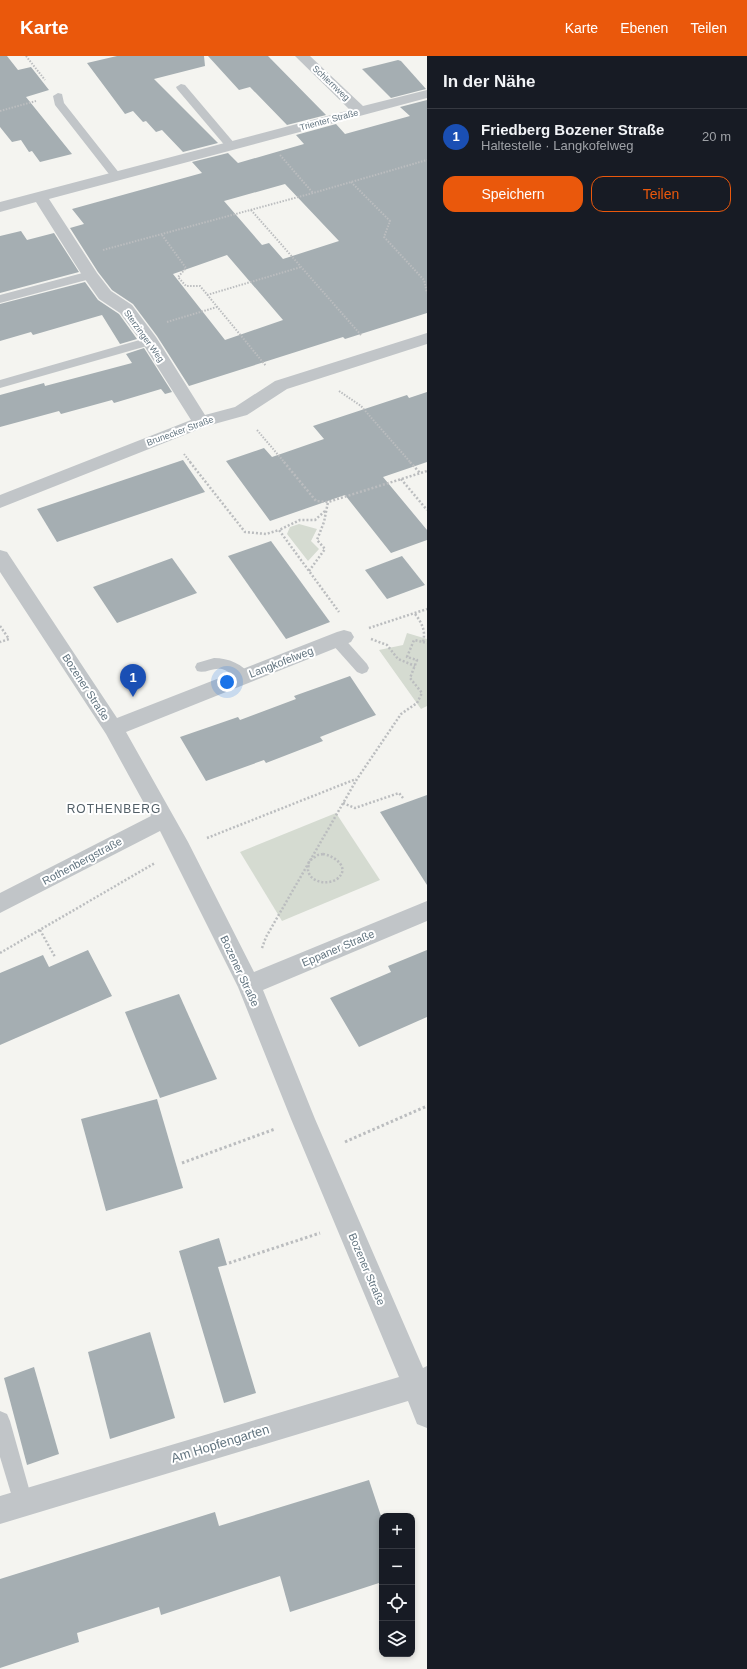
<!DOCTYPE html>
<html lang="de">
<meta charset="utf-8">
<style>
:root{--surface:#171b24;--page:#242831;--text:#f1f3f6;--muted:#9ea1a6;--line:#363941;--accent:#ea580c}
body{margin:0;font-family:Arial,sans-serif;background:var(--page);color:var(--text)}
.controls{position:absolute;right:12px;bottom:12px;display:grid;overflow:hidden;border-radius:8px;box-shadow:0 2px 6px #0003}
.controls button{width:36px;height:36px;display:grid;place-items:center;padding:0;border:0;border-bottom:1px solid var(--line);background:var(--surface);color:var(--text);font:20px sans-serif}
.you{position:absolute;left:227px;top:626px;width:14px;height:14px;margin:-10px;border:3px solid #fff;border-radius:50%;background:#1a73e8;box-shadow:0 0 0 6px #1a73e833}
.badge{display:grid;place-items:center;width:26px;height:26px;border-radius:50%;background:var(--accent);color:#fff;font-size:13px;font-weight:700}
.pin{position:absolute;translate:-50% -33px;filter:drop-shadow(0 1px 2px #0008)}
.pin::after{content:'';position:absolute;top:21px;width:14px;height:12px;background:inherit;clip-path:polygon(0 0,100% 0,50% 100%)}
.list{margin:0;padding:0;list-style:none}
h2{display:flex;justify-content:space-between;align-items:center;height:52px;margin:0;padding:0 16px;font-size:17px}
h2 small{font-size:13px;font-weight:400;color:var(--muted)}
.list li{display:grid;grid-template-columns:26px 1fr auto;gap:12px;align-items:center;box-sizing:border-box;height:56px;padding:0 16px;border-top:1px solid var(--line)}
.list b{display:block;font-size:15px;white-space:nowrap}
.list p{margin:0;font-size:13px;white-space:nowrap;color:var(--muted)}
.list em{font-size:13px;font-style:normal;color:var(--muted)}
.actions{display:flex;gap:8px;padding:12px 16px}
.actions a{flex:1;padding:9px 0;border:1px solid var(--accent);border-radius:12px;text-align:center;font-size:14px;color:var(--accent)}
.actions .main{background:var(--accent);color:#fff}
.icon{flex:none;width:22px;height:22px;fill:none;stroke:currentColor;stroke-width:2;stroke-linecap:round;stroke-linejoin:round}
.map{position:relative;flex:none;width:427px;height:1613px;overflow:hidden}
header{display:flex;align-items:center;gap:24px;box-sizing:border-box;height:56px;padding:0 20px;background:var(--accent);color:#fff}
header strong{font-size:19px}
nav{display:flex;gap:22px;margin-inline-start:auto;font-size:14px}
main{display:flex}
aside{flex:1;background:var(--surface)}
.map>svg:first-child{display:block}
.green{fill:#d5dbd1}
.building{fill:#a5aeb2;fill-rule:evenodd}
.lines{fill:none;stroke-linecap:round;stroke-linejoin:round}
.path-far2{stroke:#bbbdbf;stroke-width:2;stroke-dasharray:1.5 1.5;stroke-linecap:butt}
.path-far1{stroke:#bbbdbf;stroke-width:2.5;stroke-dasharray:2 2;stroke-linecap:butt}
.path{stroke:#bbbdbf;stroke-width:3;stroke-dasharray:2.5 2.5;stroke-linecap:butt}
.service{fill:#c1c5c8;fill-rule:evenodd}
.minor{fill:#c1c5c8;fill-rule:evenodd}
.labels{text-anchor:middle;stroke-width:4;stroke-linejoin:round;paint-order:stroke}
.far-street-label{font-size:9px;fill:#637580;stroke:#fff}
.street-label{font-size:11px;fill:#637580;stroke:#fff}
.neighbourhood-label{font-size:12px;letter-spacing:1px;fill:#515e66;stroke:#fff}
.near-street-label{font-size:13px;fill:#637580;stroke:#fff}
</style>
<header>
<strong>Karte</strong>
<nav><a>Karte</a><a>Ebenen</a><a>Teilen</a></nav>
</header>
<main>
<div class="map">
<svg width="427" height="1613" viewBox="0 0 427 1613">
<rect width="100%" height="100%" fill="#f4f4f0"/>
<g class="green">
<polygon points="299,468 317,473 311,485 319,493 308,505 287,478 290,471"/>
<polygon points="407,577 427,583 427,650 421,653 379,594 403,589"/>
<polygon points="336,757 380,824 282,865 240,796"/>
</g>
<g class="building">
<polygon points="0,0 7,0 18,14 31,11 49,34 26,41 72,98 40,106 32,95 29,96 21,84 12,86 0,71"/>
<polygon points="117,0 204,0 205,10 154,23 218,87 183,96 162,74 156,76 146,65 143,66 133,55 125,58 87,7"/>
<polygon points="208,0 268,0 326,59 287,69 250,31 239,34"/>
<polygon points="398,4 401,5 426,33 391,42 362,13"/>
<path d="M 427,44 L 427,257 L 345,283 L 343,281 L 189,330 L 157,280 L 133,248 L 112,234 L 98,216 L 70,172 L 84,168 L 72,153 L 202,117 L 192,106 L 228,97 L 238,107 L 304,88 L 296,79 L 336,68 L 345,78 L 410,60 L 400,51 ZM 285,128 L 339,185 L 283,203 L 269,187 L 262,189 L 224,145 ZM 227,199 L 283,264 L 225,284 L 173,218 Z"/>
<polygon points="21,175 27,184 54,177 79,216 0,237 0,180"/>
<polygon points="85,226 98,244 119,258 137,283 120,288 102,259 33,279 31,276 0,285 0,248"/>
<polygon points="144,292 172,336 165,338 161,333 114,347 112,344 61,358 59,355 0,371 0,339 44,327 45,330 132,307 126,298"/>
<polygon points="427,336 427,406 383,421 427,474 427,484 391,497 345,439 270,465 226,405 264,392 272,401 324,383 313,370 407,339 409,342"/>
<polygon points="183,404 205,436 57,486 37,453"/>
<polygon points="271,485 290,511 330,566 286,583 228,500"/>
<polygon points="402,500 425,529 387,543 365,514"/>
<polygon points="172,502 197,537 117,567 93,531"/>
<polygon points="350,620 376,659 320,681 323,685 266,707 264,704 206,725 180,681 238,661 240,664 296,643 294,640"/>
<polygon points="427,739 427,829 380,756"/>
<polygon points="88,894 112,940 0,989 0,917 43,899 49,911"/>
<polygon points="427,894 427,961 359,991 330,942 391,916 388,910"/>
<polygon points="179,938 217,1023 160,1042 125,956"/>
<polygon points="157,1043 183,1132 106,1155 81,1063"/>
<polygon points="219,1182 227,1209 218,1211 256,1337 224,1347 179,1195"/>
<polygon points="150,1276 175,1362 110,1383 88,1296"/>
<polygon points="34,1311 59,1398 27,1409 4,1322"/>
<polygon points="369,1424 382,1463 382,1526 290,1556 280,1520 161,1559 159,1551 77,1577 79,1586 0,1612 0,1523 215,1456 219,1470"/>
</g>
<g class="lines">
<g class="path-far2">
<polyline points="26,0 45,24"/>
<polyline points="0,55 36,45"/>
<polyline points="280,99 313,137"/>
<polyline points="351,126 390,165 384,181 424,224 427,237"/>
<polyline points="251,154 361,279"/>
<polyline points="162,179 186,212 178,221 186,230 200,230 266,310"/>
<polyline points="103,194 313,137 427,104"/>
<polyline points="207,239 301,211"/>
<polyline points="167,266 217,251"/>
<polyline points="339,335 361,350 411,407"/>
<polyline points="257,374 285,407"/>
<polyline points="184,398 191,407"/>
</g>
<g class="path-far1">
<polyline points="190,406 245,476 266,478 279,474"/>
<polyline points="284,406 316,445 328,446 427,415"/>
<polyline points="410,406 420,417"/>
<polyline points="401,423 427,454"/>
<polyline points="325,455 315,464 300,464 279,474 339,556"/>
<polyline points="309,515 325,493 317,484 324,466 328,446"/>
<polyline points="0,570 9,583 0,586"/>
<polyline points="369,572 427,553"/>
<polyline points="371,583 387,589 398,603 415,610"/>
<polyline points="423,586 427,587"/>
<polyline points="343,747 355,752 399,737 403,742"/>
<polyline points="207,782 356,723"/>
<path d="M 323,798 C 335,800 351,812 337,823 C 328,829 310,827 308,814 C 308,812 309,808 309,805 L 318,799 Z"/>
<polyline points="40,874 55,901"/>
<path d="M 262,892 L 266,881 L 357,723 L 401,658 L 417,647 L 422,637 L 410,622 L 417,604 L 407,601 L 414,584 L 423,586 C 426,575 422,567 415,558"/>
<polyline points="0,897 155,807"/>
</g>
<g class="path">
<polyline points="345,1086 427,1050"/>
<polyline points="182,1107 275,1073"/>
<polyline points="229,1207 320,1177"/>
</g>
<g class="service">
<polygon points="181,28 185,29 235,88 236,90 235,92 227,92 177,33 176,31"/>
<polygon points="58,37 62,38 64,47 120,118 121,120 120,122 112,122 55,49 53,40"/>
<polygon points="90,215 94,216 96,219 94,222 0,247 0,239"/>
<polygon points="150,281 154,282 156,285 154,288 0,332 0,324"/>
<polygon points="337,579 342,580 367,608 369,612 367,616 362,618 357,616 332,588 330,584 332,580"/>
<path d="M 214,602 C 228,602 244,608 251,621 L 249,625 C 237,629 233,616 222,613 C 213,611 205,618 197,615 L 195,611 L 197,607 Z"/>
<polygon points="0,1355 7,1358 10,1365 33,1447 30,1454 23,1457 16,1454 0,1401"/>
</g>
<g class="minor">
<polygon points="295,0 310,0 363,50 427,34 427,42 49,143 97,217 111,235 132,249 156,281 205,359 235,351 275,325 427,277 427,288 287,333 247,359 207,370 0,452 0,439 191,364 143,288 120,257 99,243 82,219 36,146 0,156 0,146 350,54"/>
<polygon points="0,494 7,496 117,662 337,576 344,574 351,576 354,581 351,586 126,676 188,786 254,916 427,845 427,865 263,934 315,1063 423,1312 427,1310 427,1372 417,1368 408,1345 0,1468 0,1440 399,1321 291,1063 238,931 160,775 0,857 0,837 151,760 106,678 0,516"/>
</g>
</g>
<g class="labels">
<g class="far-street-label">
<text transform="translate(331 27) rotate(43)" y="3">Schlernweg</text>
<text transform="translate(329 64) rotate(-15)" y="3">Trienter Straße</text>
<text transform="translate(144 280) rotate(54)" y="3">Sterzinger Weg</text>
<text transform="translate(180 375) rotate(-20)" y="3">Brunecker Straße</text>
</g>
<g class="street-label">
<text transform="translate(281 606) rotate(-21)" y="4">Langkofelweg</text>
<text transform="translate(86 631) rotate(57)" y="4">Bozener Straße</text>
<text transform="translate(82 805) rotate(-28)" y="4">Rothenbergstraße</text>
<text transform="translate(338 892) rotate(-23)" y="4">Eppaner Straße</text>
<text transform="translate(240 915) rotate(65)" y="4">Bozener Straße</text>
<text transform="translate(367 1213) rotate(67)" y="4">Bozener Straße</text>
</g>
<g class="neighbourhood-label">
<text x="114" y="757">ROTHENBERG</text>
</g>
<g class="near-street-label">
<text transform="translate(220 1387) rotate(-17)" y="5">Am Hopfengarten</text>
</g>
</g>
</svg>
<div class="controls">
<button>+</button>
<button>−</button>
<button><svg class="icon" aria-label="locate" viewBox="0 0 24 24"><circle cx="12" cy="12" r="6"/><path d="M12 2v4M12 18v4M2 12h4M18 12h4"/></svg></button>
<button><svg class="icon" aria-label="layers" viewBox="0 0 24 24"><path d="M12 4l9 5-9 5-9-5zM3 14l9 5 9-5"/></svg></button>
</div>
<div class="you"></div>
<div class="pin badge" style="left:133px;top:641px;background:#1a4fb4">1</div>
</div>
<aside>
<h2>In der Nähe<small></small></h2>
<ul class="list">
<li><span class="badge" style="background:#1a4fb4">1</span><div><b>Friedberg Bozener Straße</b><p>Haltestelle · Langkofelweg</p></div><em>20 m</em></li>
</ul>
<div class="actions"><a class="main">Speichern</a><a>Teilen</a></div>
</aside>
</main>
